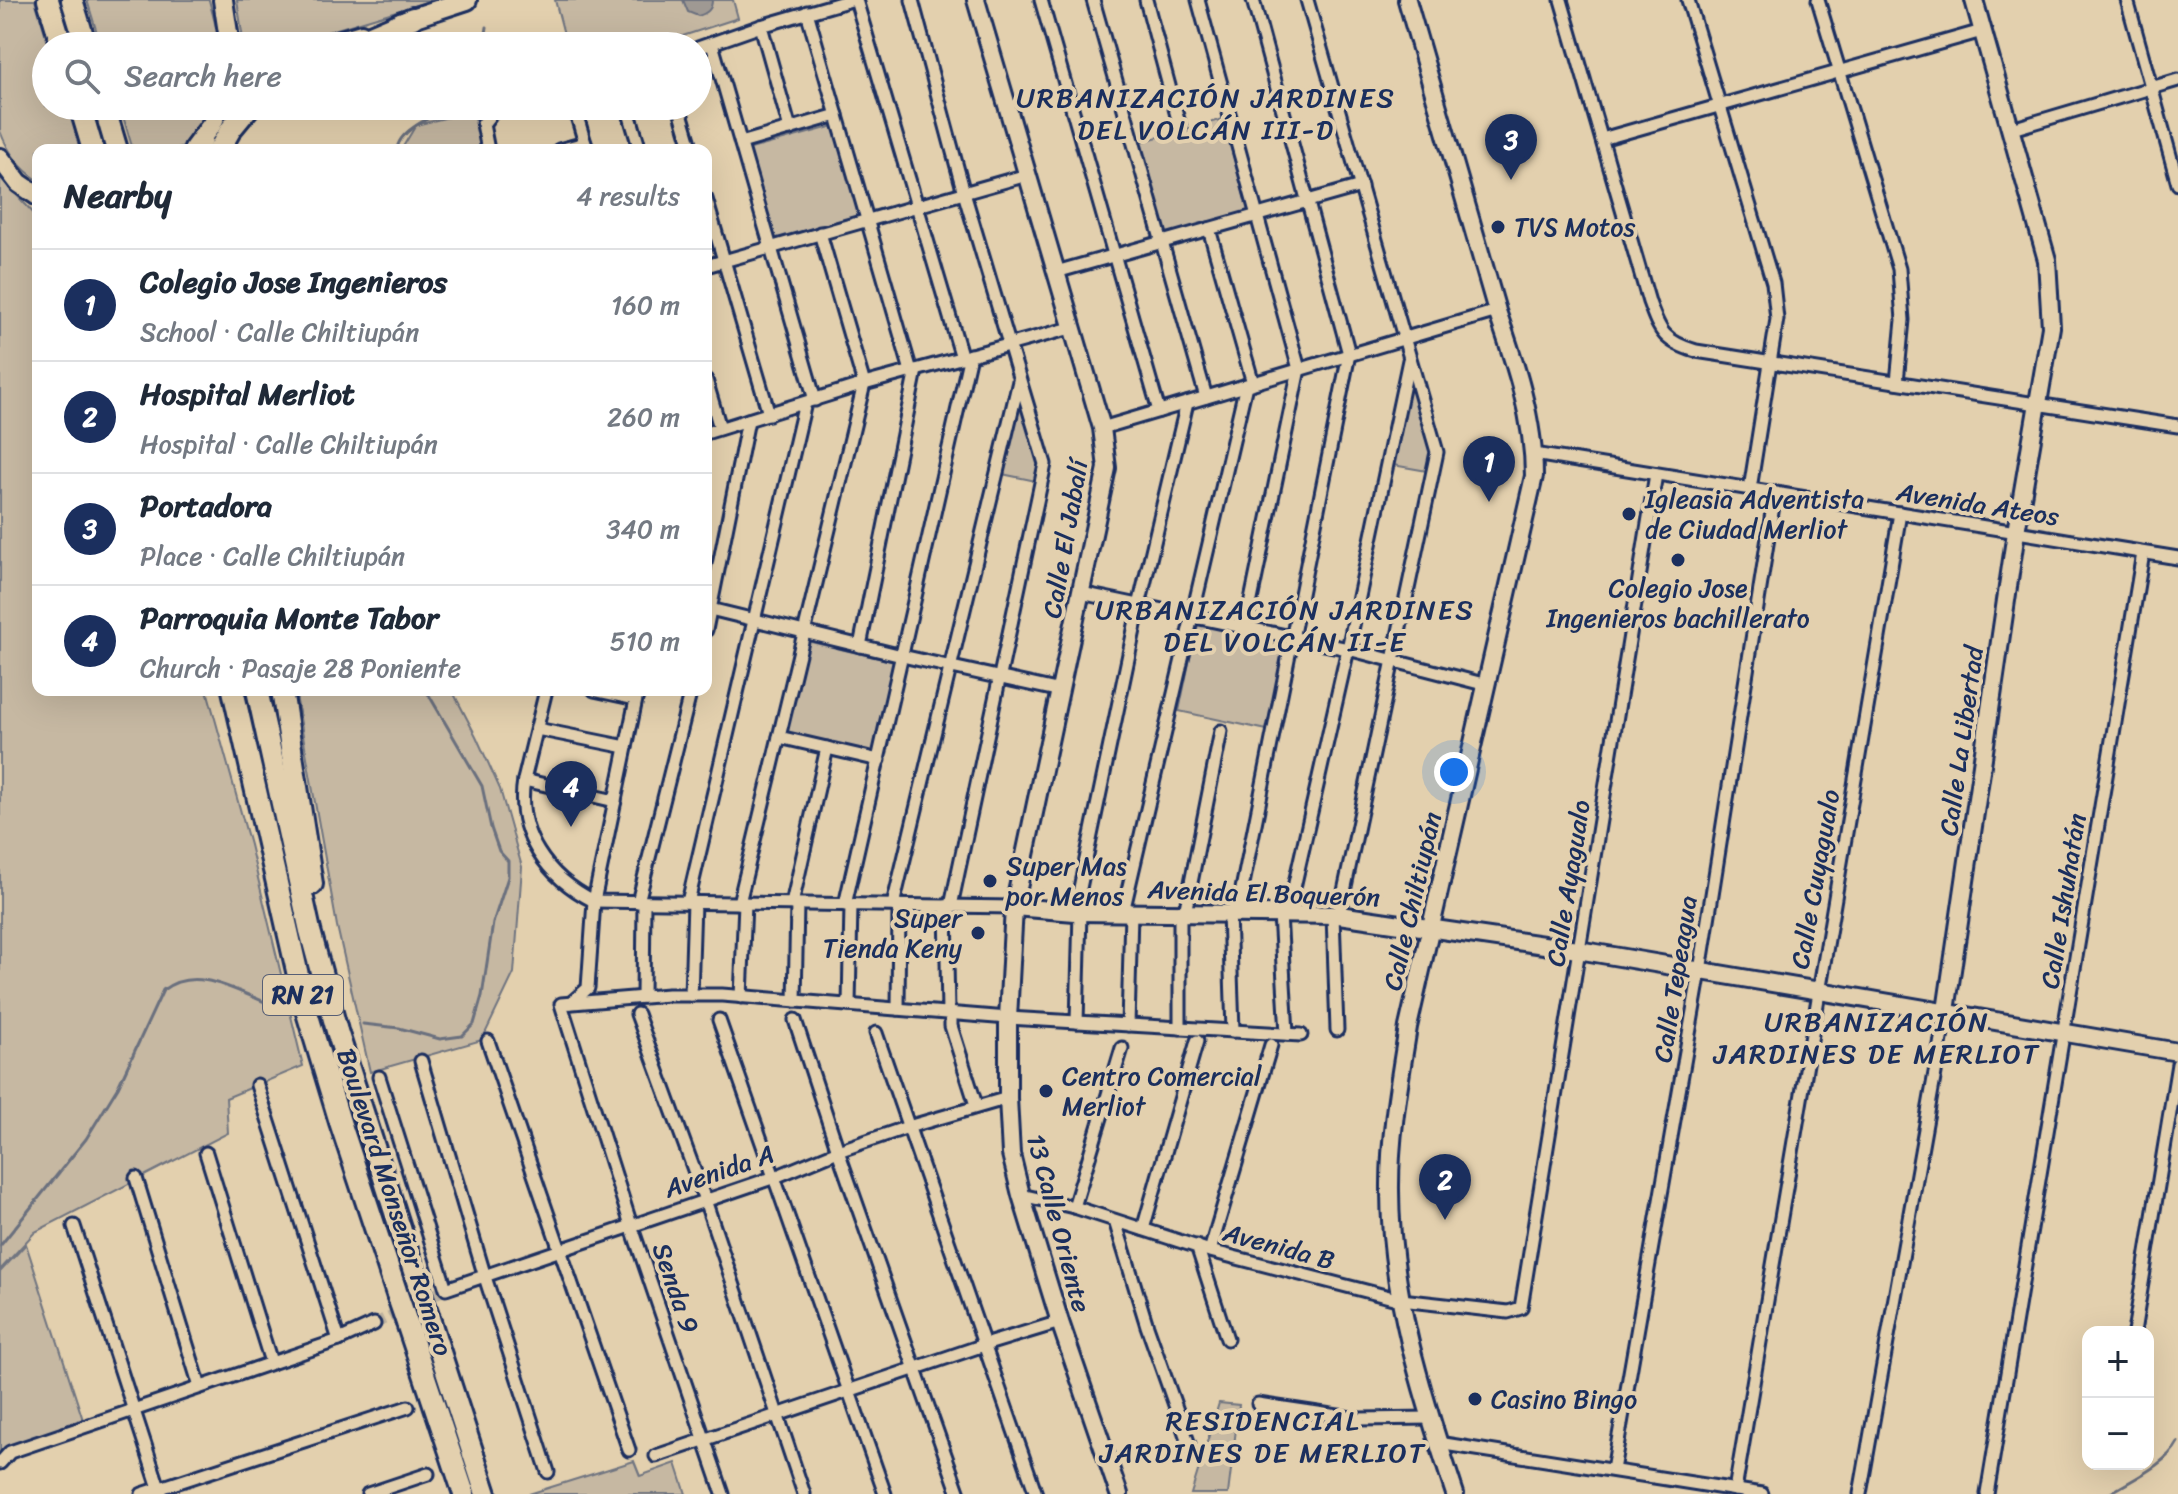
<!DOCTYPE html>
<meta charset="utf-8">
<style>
:root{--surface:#fff;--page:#f6f6f7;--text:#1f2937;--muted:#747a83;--line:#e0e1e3;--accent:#1b2f5e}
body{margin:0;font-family:Sriracha,sans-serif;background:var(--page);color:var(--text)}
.controls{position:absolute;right:24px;bottom:24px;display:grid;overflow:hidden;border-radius:16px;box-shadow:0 8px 32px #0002}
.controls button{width:72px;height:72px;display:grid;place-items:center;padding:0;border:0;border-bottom:2px solid var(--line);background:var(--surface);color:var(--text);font:40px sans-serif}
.you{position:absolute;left:1454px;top:772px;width:28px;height:28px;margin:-20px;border:6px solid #fff;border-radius:50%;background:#1a73e8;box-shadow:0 0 0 12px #1a73e833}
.badge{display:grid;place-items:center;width:52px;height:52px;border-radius:50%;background:var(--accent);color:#fff;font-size:26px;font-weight:700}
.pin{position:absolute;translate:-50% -66px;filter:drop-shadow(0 2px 4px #0008)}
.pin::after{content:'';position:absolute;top:42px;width:28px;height:24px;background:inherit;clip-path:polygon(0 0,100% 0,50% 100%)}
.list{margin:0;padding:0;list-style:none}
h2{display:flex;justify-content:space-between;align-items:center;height:104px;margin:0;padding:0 32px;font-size:34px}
h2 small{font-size:26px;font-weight:400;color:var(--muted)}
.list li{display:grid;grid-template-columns:52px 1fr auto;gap:24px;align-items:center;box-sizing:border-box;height:112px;padding:0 32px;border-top:2px solid var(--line)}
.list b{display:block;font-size:30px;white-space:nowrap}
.list p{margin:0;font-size:26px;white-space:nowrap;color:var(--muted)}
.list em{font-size:26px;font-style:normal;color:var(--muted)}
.icon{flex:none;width:44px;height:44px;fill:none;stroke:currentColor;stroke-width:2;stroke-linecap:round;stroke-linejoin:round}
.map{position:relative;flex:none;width:2178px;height:1494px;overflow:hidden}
.search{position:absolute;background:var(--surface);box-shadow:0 8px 32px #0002;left:32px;top:32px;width:680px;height:88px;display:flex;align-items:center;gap:20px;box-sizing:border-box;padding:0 28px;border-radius:44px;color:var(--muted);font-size:30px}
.panel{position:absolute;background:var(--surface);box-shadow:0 8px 32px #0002;left:32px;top:144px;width:680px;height:552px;border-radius:16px}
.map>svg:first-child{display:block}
.green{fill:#c6b8a2;stroke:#707480;stroke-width:2}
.water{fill:#9f9993;stroke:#6a6f7e;stroke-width:2}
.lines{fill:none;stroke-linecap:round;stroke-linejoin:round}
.stream{stroke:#6a6f7e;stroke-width:3}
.street-tunnel{stroke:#bbb09e;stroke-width:11;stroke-dasharray:11 5.5;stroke-linecap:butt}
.street-casing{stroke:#1b2f5e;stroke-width:17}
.secondary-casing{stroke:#1b2f5e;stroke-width:22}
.primary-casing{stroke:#1b2f5e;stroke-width:24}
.highway-casing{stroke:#1b2f5e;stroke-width:26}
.street{stroke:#e3d0ae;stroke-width:11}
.secondary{stroke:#e3d0ae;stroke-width:16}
.primary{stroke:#e3d0ae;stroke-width:18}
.highway{stroke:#e3d0ae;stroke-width:20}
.highway-bridge-casing{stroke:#1b2f5e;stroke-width:26;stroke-linecap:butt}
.highway-bridge{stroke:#e3d0ae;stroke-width:20}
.poi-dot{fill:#1b2f5e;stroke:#e3d0ae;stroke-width:3}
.labels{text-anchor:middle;stroke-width:8;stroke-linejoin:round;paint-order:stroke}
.shield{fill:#e3d0ae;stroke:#575f76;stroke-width:2}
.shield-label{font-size:24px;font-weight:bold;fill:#1b2f5e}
.poi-label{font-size:26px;fill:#1b2f5e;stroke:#e3d0ae;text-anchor:start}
.street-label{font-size:26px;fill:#1b2f5e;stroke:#e3d0ae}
.neighbourhood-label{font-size:28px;letter-spacing:2px;fill:#1b2f5e;stroke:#e3d0ae}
</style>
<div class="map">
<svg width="2178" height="1494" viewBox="0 0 2178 1494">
<rect width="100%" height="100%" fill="#e3d0ae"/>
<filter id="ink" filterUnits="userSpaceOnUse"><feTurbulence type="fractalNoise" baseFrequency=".0125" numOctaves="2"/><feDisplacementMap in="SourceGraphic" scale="16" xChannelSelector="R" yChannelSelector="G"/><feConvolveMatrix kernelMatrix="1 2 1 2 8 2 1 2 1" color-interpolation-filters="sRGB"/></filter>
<g filter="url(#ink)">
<g class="green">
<path d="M 0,0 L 35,0 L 49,46 L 46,46 L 46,106 L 68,106 L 82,150 L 38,150 L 38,180 C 19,168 8,152 0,131 Z"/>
<polygon points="87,0 209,0 221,46 101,46"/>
<polygon points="237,0 433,0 327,32 299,46 244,46"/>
<polygon points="555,0 733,0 738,18 652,46 567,46"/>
<path d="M 120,106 L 214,106 C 184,154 189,150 133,150 Z"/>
<polygon points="473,111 484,150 401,150 416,125"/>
<polygon points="1223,119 1249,213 1166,236 1140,142"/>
<polygon points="834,126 861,217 774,240 747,150"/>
<polygon points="0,177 38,218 38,690 207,690 250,845 303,1066 226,1098 228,1133 35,1232 0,1270"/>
<polygon points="1410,357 1437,452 1433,472 1387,464"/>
<polygon points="1020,379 1045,464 1041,482 997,473"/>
<polygon points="1197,624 1285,643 1267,730 1179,711"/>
<polygon points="807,641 895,662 874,754 786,733"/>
<polygon points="295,690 452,690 476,736 500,789 522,867 514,973 482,1040 370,1072 337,926"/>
<polygon points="26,1244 84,1423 0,1453 0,1272"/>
<polygon points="1219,1403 1239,1405 1228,1494 1191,1494"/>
<polygon points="634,1461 640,1476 676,1463 686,1494 529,1494"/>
</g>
<path class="water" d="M 683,0 L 712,0 C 712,10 707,13 698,16 L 688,12 Z"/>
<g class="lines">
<g class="stream">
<polyline points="484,46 487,27"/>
<path d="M 397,150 C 398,129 436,115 454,106"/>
<polyline points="363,1024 399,1028 440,1039 462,1036 474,1024 482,996 493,923 508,877 508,861 499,851 491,828 482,786 426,690"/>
<path d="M 0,1246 L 86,1139 L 118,1087 L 163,990 C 199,962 244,997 281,1008"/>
<path d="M 2109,1494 C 2131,1480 2166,1465 2178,1442"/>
</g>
<polyline class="street-tunnel" points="374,1324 446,1289"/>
<defs>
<g id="street">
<polyline points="856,0 962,358"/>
<polyline points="912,0 964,193 1045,464 951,906"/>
<polyline points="1041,0 1159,411"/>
<polyline points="1093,0 1206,397"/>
<polyline points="1146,0 1180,127"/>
<polyline points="1198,0 1299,369 1245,629"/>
<polyline points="1307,0 1437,452 1339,915"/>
<path d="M 1561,0 L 1649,302 C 1660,333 1665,342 1696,351 L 2178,426"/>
<polyline points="1688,0 1773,283 1777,319 1750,489"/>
<polyline points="1818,0 1899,269 1903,320 1897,382"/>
<polyline points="2127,0 2178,184"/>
<polyline points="807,12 911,371"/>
<polyline points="761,26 790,129"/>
<polyline points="712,44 815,400"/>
<polyline points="698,48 761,26 851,0"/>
<polyline points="574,106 587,150"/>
<polyline points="627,106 640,150"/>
<polyline points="679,106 692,150"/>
<polyline points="2012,129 2178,80"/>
<polyline points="1602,139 1982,31"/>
<polyline points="741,143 837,115"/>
<polyline points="488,150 483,124 497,106"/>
<polyline points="559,150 585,143"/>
<polyline points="706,199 769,414"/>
<polyline points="1209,229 1253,383"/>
<polyline points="706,266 1027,175"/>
<polyline points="1056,272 1361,186"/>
<polyline points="706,380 720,428"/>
<polyline points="1102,428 1497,311"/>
<polyline points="706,433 864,384 1071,328"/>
<polyline points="1534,454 2178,558"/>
<polyline points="1081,593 1348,649 1487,685"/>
<polyline points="706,608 902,656 1061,691"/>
<polyline points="706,630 748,420"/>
<polyline points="860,646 916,370"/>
<path d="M 546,690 L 524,780 C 515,834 548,878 594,901 L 1014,907"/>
<polyline points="594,690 636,699"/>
<polyline points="537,729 626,747"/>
<polyline points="779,737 879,760"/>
<polyline points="524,780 615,801"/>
<polyline points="638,902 691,690"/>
<polyline points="688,902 805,403"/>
<polyline points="739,903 864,384 820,233"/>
<polyline points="792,904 827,748"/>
<polyline points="845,905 970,355"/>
<polyline points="893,905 1019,381"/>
<polyline points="946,906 948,1013"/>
<polyline points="1075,912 1139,606 1187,403"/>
<polyline points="1123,912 1246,385"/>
<polyline points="1185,913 1221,731"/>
<polyline points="1229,913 1233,1031"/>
<polyline points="1237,914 1349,354 1253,0"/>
<polyline points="1280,914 1287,1034"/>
<polyline points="1288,914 1348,649 1409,360"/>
<polyline points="1333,915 1337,1030"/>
<polyline points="691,995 694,902"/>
<polyline points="643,997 644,902"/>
<polyline points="741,997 745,903"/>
<polyline points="795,1001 797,904"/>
<polyline points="571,1003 588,988 594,901 638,690"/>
<polyline points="849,1005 851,905"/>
<polyline points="898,1009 899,905"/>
<polyline points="951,1013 951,1026 976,1105"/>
<polyline points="637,1014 705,1200 804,1494"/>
<polyline points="719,1020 885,1494"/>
<polyline points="795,1020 838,1151 959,1494"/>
<polyline points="1077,1022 1080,912"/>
<polyline points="1128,1025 1131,912"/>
<polyline points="1180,1028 1180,913"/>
<polyline points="876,1033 1036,1494"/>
<polyline points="488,1041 629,1450"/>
<polyline points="421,1061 485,1277 548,1472"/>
<polyline points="379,1077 446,1289 775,1177 838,1151 908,1127 1008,1098"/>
<polyline points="257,1085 339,1340"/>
<polyline points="206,1153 271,1362"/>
<polyline points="136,1178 200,1387"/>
<polyline points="1021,1195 1074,1207 1210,1251 1401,1300 1508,1312 1521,1308 1656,474"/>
<polyline points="1074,1207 1122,1048"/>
<polyline points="1115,1221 1147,1326 1193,1456"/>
<polyline points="74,1226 161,1494"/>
<polyline points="1143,1229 1197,1041"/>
<polyline points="1197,1246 1227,1339"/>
<polyline points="1210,1251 1271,1045"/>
<polyline points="2134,1332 2178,1064"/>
<polyline points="1258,1404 1358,1419 1431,1418"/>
<polyline points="1438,1443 1762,1494"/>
<polyline points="656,1456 984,1345 1060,1322"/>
<polyline points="0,1463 10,1452 339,1340 374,1324"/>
<polyline points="1613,1470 1700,971 1775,493"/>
<polyline points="1735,1490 1900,513"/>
<polyline points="142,1494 408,1407"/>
<polyline points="368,1494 428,1474"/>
<polyline points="723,1494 631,1225 561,1004 668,995 722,995 1008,1018 1301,1035"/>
<polyline points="1860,1494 1946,1011"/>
<polyline points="1987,1494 2143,553"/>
</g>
<g id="secondary">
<polyline points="976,0 1102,428 1107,468 1014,907 1008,1018 1008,1098 1011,1154 1021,1195 1060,1322 1119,1494"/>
<path d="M 1407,0 L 1497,311 C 1515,363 1534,419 1534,476 L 1408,1027 C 1400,1079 1390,1132 1390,1185 C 1389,1291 1422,1394 1455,1494"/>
<polyline points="1014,907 1075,912 1339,915 1578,950 2178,1052"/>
<polyline points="1946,1011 2016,532 2051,327 2047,260 1974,0"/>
</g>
<g id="primary">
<polyline points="223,0 230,46"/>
<polyline points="400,22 467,0"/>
<polyline points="321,46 361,34"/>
<polyline points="194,148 212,124 220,106"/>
<polyline points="0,158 19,183 38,196"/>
</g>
<g id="highway">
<polyline points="48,0 62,46"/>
<polyline points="72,0 86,46"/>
<polyline points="347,46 413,18"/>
<polyline points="80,106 93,150"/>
<polyline points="104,106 117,150"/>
<polyline points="199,150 202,139"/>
<polyline points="219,150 231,129 250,106"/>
<polyline points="233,690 305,1006 340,1122 397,1294"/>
<polyline points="257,690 310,931 337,1031 418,1284"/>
<polyline points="282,690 312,884"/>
<polyline points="428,1315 486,1494"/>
<polyline points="407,1323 464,1494"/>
</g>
</defs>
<use href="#street" class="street-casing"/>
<use href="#secondary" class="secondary-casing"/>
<use href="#primary" class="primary-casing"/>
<use href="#highway" class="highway-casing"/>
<use href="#street" class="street"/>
<use href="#secondary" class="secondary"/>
<use href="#primary" class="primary"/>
<use href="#highway" class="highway"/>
<defs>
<g id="highway-bridge">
<polyline points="418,1284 428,1315"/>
<polyline points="397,1294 407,1323"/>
</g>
</defs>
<use href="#highway-bridge" class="highway-bridge-casing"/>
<use href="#highway-bridge" class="highway-bridge"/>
</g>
</g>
<g class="poi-dot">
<circle cx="1498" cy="227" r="8"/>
<circle cx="1629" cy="514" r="8"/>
<circle cx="1678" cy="560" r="8"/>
<circle cx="990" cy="881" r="8"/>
<circle cx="978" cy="933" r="8"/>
<circle cx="1046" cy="1091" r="8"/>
<circle cx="1475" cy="1399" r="8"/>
</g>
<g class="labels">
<rect class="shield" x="263" y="975" width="80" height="40" rx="6"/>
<g class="shield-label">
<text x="303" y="1003">RN 21</text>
</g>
<g class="poi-label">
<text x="1514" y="236">TVS Motos</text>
<text x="1645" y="508">Igleasia Adventista<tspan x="1645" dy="30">de Ciudad Merliot</tspan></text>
<text x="1678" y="597" text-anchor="middle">Colegio Jose<tspan x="1678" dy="30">Ingenieros bachillerato</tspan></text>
<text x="1006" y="875">Super Mas<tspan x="1006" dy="30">por Menos</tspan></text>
<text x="962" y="927" text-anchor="end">Super<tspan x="962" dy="30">Tienda Keny</tspan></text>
<text x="1062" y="1085">Centro Comercial<tspan x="1062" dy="30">Merliot</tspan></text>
<text x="1491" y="1408">Casino Bingo</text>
</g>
<g class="street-label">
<text transform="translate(1978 504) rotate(9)" y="9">Avenida Ateos</text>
<text transform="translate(1065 539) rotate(-80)" y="9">Calle El Jabalí</text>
<text transform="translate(1961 741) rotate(-82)" y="9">Calle La Libertad</text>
<text transform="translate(1815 879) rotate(-80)" y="9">Calle Cuyagualo</text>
<text transform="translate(1568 883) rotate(-81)" y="9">Calle Ayagualo</text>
<text transform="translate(1264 893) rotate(2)" y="9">Avenida El Boquerón</text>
<text transform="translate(1412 901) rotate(-77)" y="9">Calle Chiltiupán</text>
<text transform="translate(2063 901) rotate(-81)" y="9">Calle Ishuhatán</text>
<text transform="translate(1675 979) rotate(-81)" y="9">Calle Tepeagua</text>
<text transform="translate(719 1171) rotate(-19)" y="9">Avenida A</text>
<text transform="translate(395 1202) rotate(72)" y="9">Boulevard Monseñor Romero</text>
<text transform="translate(1059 1223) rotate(75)" y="9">13 Calle Oriente</text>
<text transform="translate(1279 1246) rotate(15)" y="9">Avenida B</text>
<text transform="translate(676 1288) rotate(71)" y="9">Senda 9</text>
</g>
<g class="neighbourhood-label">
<text x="1206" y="107">URBANIZACIÓN JARDINES<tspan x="1206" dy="32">DEL VOLCÁN III-D</tspan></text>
<text x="1285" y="619">URBANIZACIÓN JARDINES<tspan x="1285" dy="32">DEL VOLCÁN II-E</tspan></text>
<text x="1877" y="1031">URBANIZACIÓN<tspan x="1877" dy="32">JARDINES DE MERLIOT</tspan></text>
<text x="1263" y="1430">RESIDENCIAL<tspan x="1263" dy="32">JARDINES DE MERLIOT</tspan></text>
</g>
</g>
</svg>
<div class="controls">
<button>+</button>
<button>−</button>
</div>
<div class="you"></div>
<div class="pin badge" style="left:1489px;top:502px">1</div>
<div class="pin badge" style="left:1445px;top:1220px">2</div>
<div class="pin badge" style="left:1511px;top:180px">3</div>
<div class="pin badge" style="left:571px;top:827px">4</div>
<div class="search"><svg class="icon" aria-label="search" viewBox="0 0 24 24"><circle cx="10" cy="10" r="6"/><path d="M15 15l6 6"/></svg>Search here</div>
<section class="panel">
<h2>Nearby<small>4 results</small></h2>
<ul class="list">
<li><span class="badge">1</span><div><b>Colegio Jose Ingenieros</b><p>School · Calle Chiltiupán</p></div><em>160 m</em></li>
<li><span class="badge">2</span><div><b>Hospital Merliot</b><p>Hospital · Calle Chiltiupán</p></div><em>260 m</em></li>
<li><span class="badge">3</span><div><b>Portadora</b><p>Place · Calle Chiltiupán</p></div><em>340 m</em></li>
<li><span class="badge">4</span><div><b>Parroquia Monte Tabor</b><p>Church · Pasaje 28 Poniente</p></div><em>510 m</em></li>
</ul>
</section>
</div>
